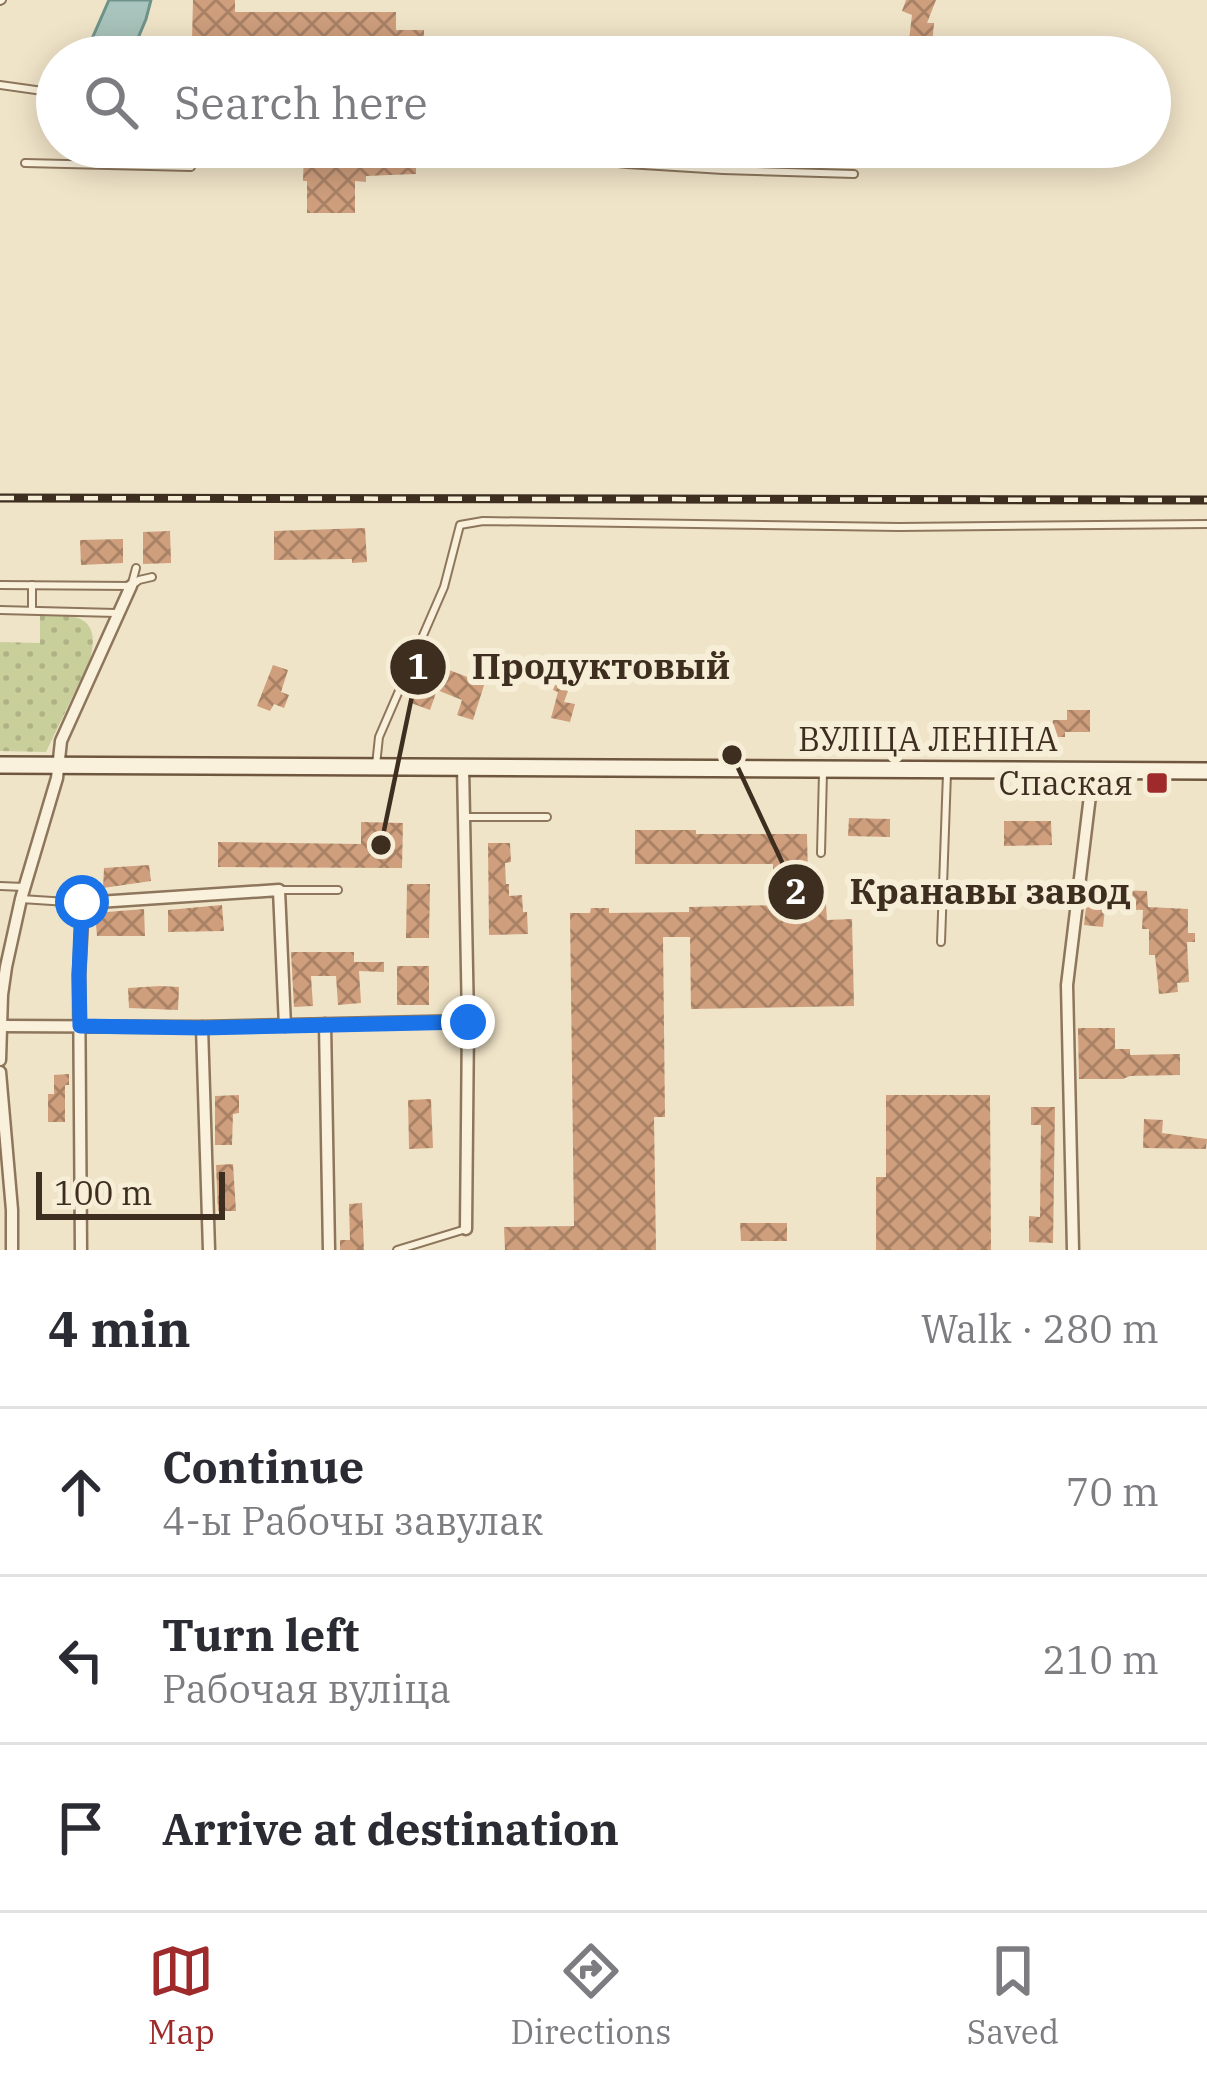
<!DOCTYPE html>
<meta charset="utf-8">
<style>
:root{--surface:#fff;--page:#f2f2f3;--text:#2b2b33;--muted:#7c7c81;--line:#e1e1e2;--accent:#9e2a2b}
body{margin:0;font-family:"IBM Plex Serif",serif;background:var(--page);color:var(--text)}
.scale{position:absolute;left:36px;bottom:30px;width:189px;box-sizing:border-box;padding-left:12px;border:6px solid #3d2e20;border-top:0;font-size:33px;line-height:42px;white-space:nowrap;color:#3d2e20;-webkit-text-stroke:9px #f7eed8;paint-order:stroke}
.stop{position:absolute;width:36px;height:36px;margin:-27px;border:9px solid #1a73e8;border-radius:50%;background:#fff}
.stop.end{background:#1a73e8;border-color:#fff;box-shadow:0 3px 12px #0008}
.list{margin:0;padding:0;list-style:none}
h2{display:flex;justify-content:space-between;align-items:center;height:156px;margin:0;padding:0 48px;font-size:51px}
h2 small{font-size:39px;font-weight:400;color:var(--muted)}
.list li{display:grid;grid-template-columns:78px 1fr auto;gap:36px;align-items:center;box-sizing:border-box;height:168px;padding:0 48px;border-top:3px solid var(--line)}
.list b{display:block;font-size:45px;white-space:nowrap}
.list p{margin:0;font-size:39px;white-space:nowrap;color:var(--muted)}
.list em{font-size:39px;font-style:normal;color:var(--muted)}
.icon{flex:none;width:66px;height:66px;fill:none;stroke:currentColor;stroke-width:2;stroke-linecap:round;stroke-linejoin:round}
.map{position:relative;flex:none;width:1207px;height:1250px;overflow:hidden}
.search{position:absolute;background:var(--surface);box-shadow:0 6px 30px #0003;left:36px;right:36px;top:36px;height:132px;display:flex;align-items:center;gap:30px;box-sizing:border-box;padding:0 42px;border-radius:66px;color:var(--muted);font-size:45px}
.sheet{height:660px;background:var(--surface)}
nav{display:flex;justify-content:space-around;align-items:center;box-sizing:border-box;height:168px;border-top:3px solid var(--line);background:var(--surface);font-size:33px;color:var(--muted)}
nav a{display:grid;justify-items:center;gap:6px}
nav .on{color:var(--accent)}
.map>svg:first-child{display:block}
.grass{fill:url(#grass-dots)}
.water{fill:#a9c4bc;stroke:#6f938a;stroke-width:3}
.building{fill:url(#building-cross-hatch)}
.lines{fill:none;stroke-linecap:round;stroke-linejoin:round}
.service-casing{stroke:#8d765c;stroke-width:10}
.minor-casing{stroke:#8d765c;stroke-width:15}
.secondary-casing{stroke:#6f573f;stroke-width:20}
.service{stroke:#faf1dc;stroke-width:6}
.minor{stroke:#faf1dc;stroke-width:10}
.secondary{stroke:#faf1dc;stroke-width:15}
.rail-casing{stroke:#3d2e20;stroke-width:9}
.rail{stroke:#f7eed8;stroke-width:4.5;stroke-dasharray:14;stroke-linecap:butt}
.route{stroke:#1a73e8;stroke-width:15}
.poi-dot{fill:#9e2a2b;stroke:#f7eed8;stroke-width:4.5}
.labels{text-anchor:middle;stroke-width:12;stroke-linejoin:round;paint-order:stroke}
.street-label{font-size:33px;fill:#3d2e20;stroke:#f7eed8}
.poi-label{font-size:33px;fill:#3d2e20;stroke:#f7eed8;text-anchor:end}
.leader{fill:none;stroke:#3d2e20;stroke-width:4.5}
.callout-dot{fill:#3d2e20;stroke:#f7eed8;stroke-width:4.5}
.mark-label{font-size:36px;text-anchor:middle;font-weight:bold;fill:#fff}
.callout-label{font-size:36px;text-anchor:middle;font-weight:bold;fill:#3d2e20;stroke:#f7eed8;stroke-width:12;stroke-linejoin:round;paint-order:stroke}
</style>
<div class="map">
<svg width="1207" height="1250" viewBox="0 0 1207 1250">
<defs>
<pattern id="grass-dots" width="8" height="8" patternUnits="userSpaceOnUse" patternTransform="scale(3)"><rect width="8" height="8" fill="#c9cf9b"/><path d="M2 2h.1M6 6h.1" fill="none" stroke="#aeb285" stroke-width="1.8" stroke-linecap="round"/></pattern>
<pattern id="building-cross-hatch" width="8" height="8" patternUnits="userSpaceOnUse" patternTransform="scale(3)"><rect width="8" height="8" fill="#cf9f7d"/><path d="M0 0l8 8M0 8l8-8" fill="none" stroke="#a98266"/></pattern>
</defs>
<rect width="100%" height="100%" fill="#f0e4c8"/>
<path class="grass" d="M 40,614 C 75,614 102,615 90,660 L 46,752 L 0,751 L 0,642 L 40,643 Z"/>
<polygon class="water" points="109,0 151,0 146,19 130,57 84,57"/>
<g class="building">
<polygon points="193,0 235,0 235,12 396,12 396,30 424,30 424,57 210,57 210,38 192,38"/>
<polygon points="906,0 936,0 927,23 934,23 931,57 907,57 912,15 902,11"/>
<polygon points="790,147 851,147 850,164 790,163"/>
<polygon points="304,150 416,152 416,174 366,176 366,182 355,181 355,213 307,213 307,181 303,181"/>
<polygon points="365,528 367,562 352,563 352,559 274,560 274,531"/>
<polygon points="170,531 171,563 143,564 143,532"/>
<polygon points="123,539 123,563 81,565 80,540"/>
<polygon points="563,664 576,669 564,702 575,704 570,722 551,718 558,692 553,690"/>
<polygon points="273,665 288,670 281,692 289,695 284,708 274,704 270,711 257,706"/>
<polygon points="436,665 470,678 471,674 486,679 473,720 457,715 462,700 437,690 430,710 411,703 419,683 427,687"/>
<polygon points="1067,710 1090,710 1090,732 1065,732 1065,737 1053,737 1053,740 1005,739 1005,722 1051,730 1053,720 1067,720"/>
<polygon points="849,818 890,819 890,837 848,836"/>
<polygon points="1004,821 1051,821 1052,845 1004,846"/>
<polygon points="361,822 403,823 402,868 218,867 218,842 361,844"/>
<polygon points="635,830 696,830 696,834 807,834 808,879 773,879 773,864 635,864"/>
<polygon points="488,843 510,843 511,862 505,863 506,884 509,884 509,896 522,895 523,912 527,912 528,934 489,935"/>
<polygon points="149,865 151,881 103,888 104,868"/>
<polygon points="407,884 430,884 429,938 406,938"/>
<polygon points="1088,889 1147,891 1148,907 1188,909 1188,933 1195,933 1195,942 1187,942 1189,982 1177,983 1178,992 1159,994 1155,955 1149,955 1149,929 1142,929 1143,910 1105,909 1103,927 1084,925"/>
<polygon points="826,904 827,920 852,919 854,1006 691,1009 690,937 663,937 665,1117 654,1117 656,1250 505,1250 504,1227 574,1226 570,913 590,913 591,908 609,908 609,913 689,912 689,907"/>
<polygon points="222,905 224,931 168,932 168,910"/>
<polygon points="144,909 145,936 97,936 95,913"/>
<polygon points="291,952 354,952 354,962 384,962 384,972 359,971 361,1003 338,1005 336,976 311,976 313,1006 294,1007"/>
<rect x="397" y="966" width="32" height="39"/>
<polygon points="160,986 179,987 178,1010 129,1008 128,988"/>
<polygon points="1078,1028 1115,1028 1115,1049 1130,1049 1130,1055 1180,1054 1180,1075 1130,1076 1123,1079 1079,1079"/>
<polygon points="69,1074 69,1085 65,1085 65,1122 48,1122 48,1094 54,1094 54,1075"/>
<polygon points="239,1095 239,1113 233,1114 232,1145 215,1145 215,1096"/>
<polygon points="886,1095 990,1095 991,1250 876,1250 876,1177 886,1177"/>
<polygon points="431,1099 433,1148 409,1149 408,1100"/>
<polygon points="1031,1107 1055,1107 1053,1243 1029,1242 1029,1216 1040,1217 1041,1125 1031,1125"/>
<polygon points="1144,1119 1163,1120 1162,1133 1207,1139 1206,1149 1143,1148"/>
<polygon points="233,1164 236,1211 218,1211 216,1165"/>
<polygon points="362,1203 364,1250 340,1250 340,1240 350,1240 349,1204"/>
<polygon points="740,1223 787,1223 787,1241 741,1241"/>
</g>
<g class="lines">
<defs>
<g id="service">
<polyline points="0,1 2,0"/>
<polyline points="170,57 182,43"/>
<polyline points="0,85 57,93"/>
<polyline points="471,147 627,164 723,170 854,174"/>
<polyline points="25,163 191,167 190,147"/>
<polyline points="132,583 136,568"/>
<polyline points="0,585 131,586 139,580 152,577"/>
<polyline points="0,610 116,613"/>
<polyline points="32,610 32,585"/>
<polyline points="376,765 379,737 444,587 460,525 483,521 899,527 1207,524"/>
<polyline points="464,817 547,817"/>
<polyline points="821,853 823,772"/>
<polyline points="0,886 24,887"/>
<polyline points="279,890 338,890"/>
<polyline points="21,899 83,903"/>
<polyline points="941,942 947,773"/>
<polyline points="397,1250 466,1229"/>
</g>
<g id="minor">
<polyline points="463,766 468,1021 466,1229"/>
<polyline points="325,1024 329,1250"/>
<polyline points="1,1026 202,1027 468,1021"/>
<polyline points="202,1027 209,1250"/>
<polyline points="0,1060 2,995 6,967 21,899 57,778 61,741 131,586"/>
<polyline points="0,1072 12,1210 12,1250"/>
<polyline points="81,1250 79,975 83,903 279,890 285,1026"/>
<polyline points="1073,1250 1067,985 1093,771"/>
</g>
<polyline id="secondary" points="0,765 1207,771"/>
</defs>
<use href="#service" class="service-casing"/>
<use href="#minor" class="minor-casing"/>
<use href="#secondary" class="secondary-casing"/>
<use href="#service" class="service"/>
<use href="#minor" class="minor"/>
<use href="#secondary" class="secondary"/>
<defs>
<polyline id="rail" points="0,498 1207,500"/>
</defs>
<use href="#rail" class="rail-casing"/>
<use href="#rail" class="rail"/>
</g>
<g class="lines">
<polyline class="route" points="82,902 79,975 80,1026 202,1028 468,1022"/>
</g>
<rect class="poi-dot" x="1145" y="771" width="24" height="24" rx="6"/>
<g class="labels">
<g class="street-label">
<text x="928" y="751">ВУЛІЦА ЛЕНІНА</text>
</g>
<g class="poi-label">
<text x="1133" y="795">Спаская</text>
</g>
</g>
<path class="leader" d="M381 845L418 667M732 755L796 892"/>
<g class="callout-dot">
<circle cx="381" cy="845" r="12"/>
<circle cx="732" cy="755" r="12"/>
<circle cx="418" cy="667" r="30"/>
<circle cx="796" cy="892" r="30"/>
</g>
<g class="mark-label">
<text x="418" y="679">1</text>
<text x="796" y="904">2</text>
</g>
<g class="callout-label">
<text x="601" y="679">Продуктовый</text>
<text x="990" y="904">Кранавы завод</text>
</g>
</svg>
<div class="scale">100 m</div>
<div class="stop" style="left:82px;top:902px"></div>
<div class="stop end" style="left:468px;top:1022px"></div>
<div class="search"><svg class="icon" aria-label="search" viewBox="0 0 24 24"><circle cx="10" cy="10" r="6"/><path d="M15 15l6 6"/></svg>Search here</div>
</div>
<section class="sheet">
<h2>4 min<small>Walk · 280 m</small></h2>
<ul class="list">
<li><svg class="icon" aria-label="ahead" viewBox="0 0 24 24"><path d="M12 20V5M6 11l6-6 6 6"/></svg><div><b>Continue</b><p>4-ы Рабочы завулак</p></div><em>70 m</em></li>
<li><svg class="icon" aria-label="left" viewBox="0 0 24 24"><path d="M17 20v-9H6M10 6l-5 5 5 5"/></svg><div><b>Turn left</b><p>Рабочая вуліца</p></div><em>210 m</em></li>
<li><svg class="icon" aria-label="arrive" viewBox="0 0 24 24"><path d="M6 21V4h12l-3 4 3 4H6"/></svg><div><b>Arrive at destination</b></div></li>
</ul>
</section>
<nav>
<a class="on"><svg class="icon" aria-label="map" viewBox="0 0 24 24"><path d="M3 6l6-2 6 2 6-2v14l-6 2-6-2-6 2zM9 4v14M15 6v14"/></svg>Map</a>
<a><svg class="icon" aria-label="directions" viewBox="0 0 24 24"><path d="M12 3l9 9-9 9-9-9zM9 14v-3h6M13 9l2 2-2 2"/></svg>Directions</a>
<a><svg class="icon" aria-label="saved" viewBox="0 0 24 24"><path d="M7 4h10v16l-5-4-5 4z"/></svg>Saved</a>
</nav>
